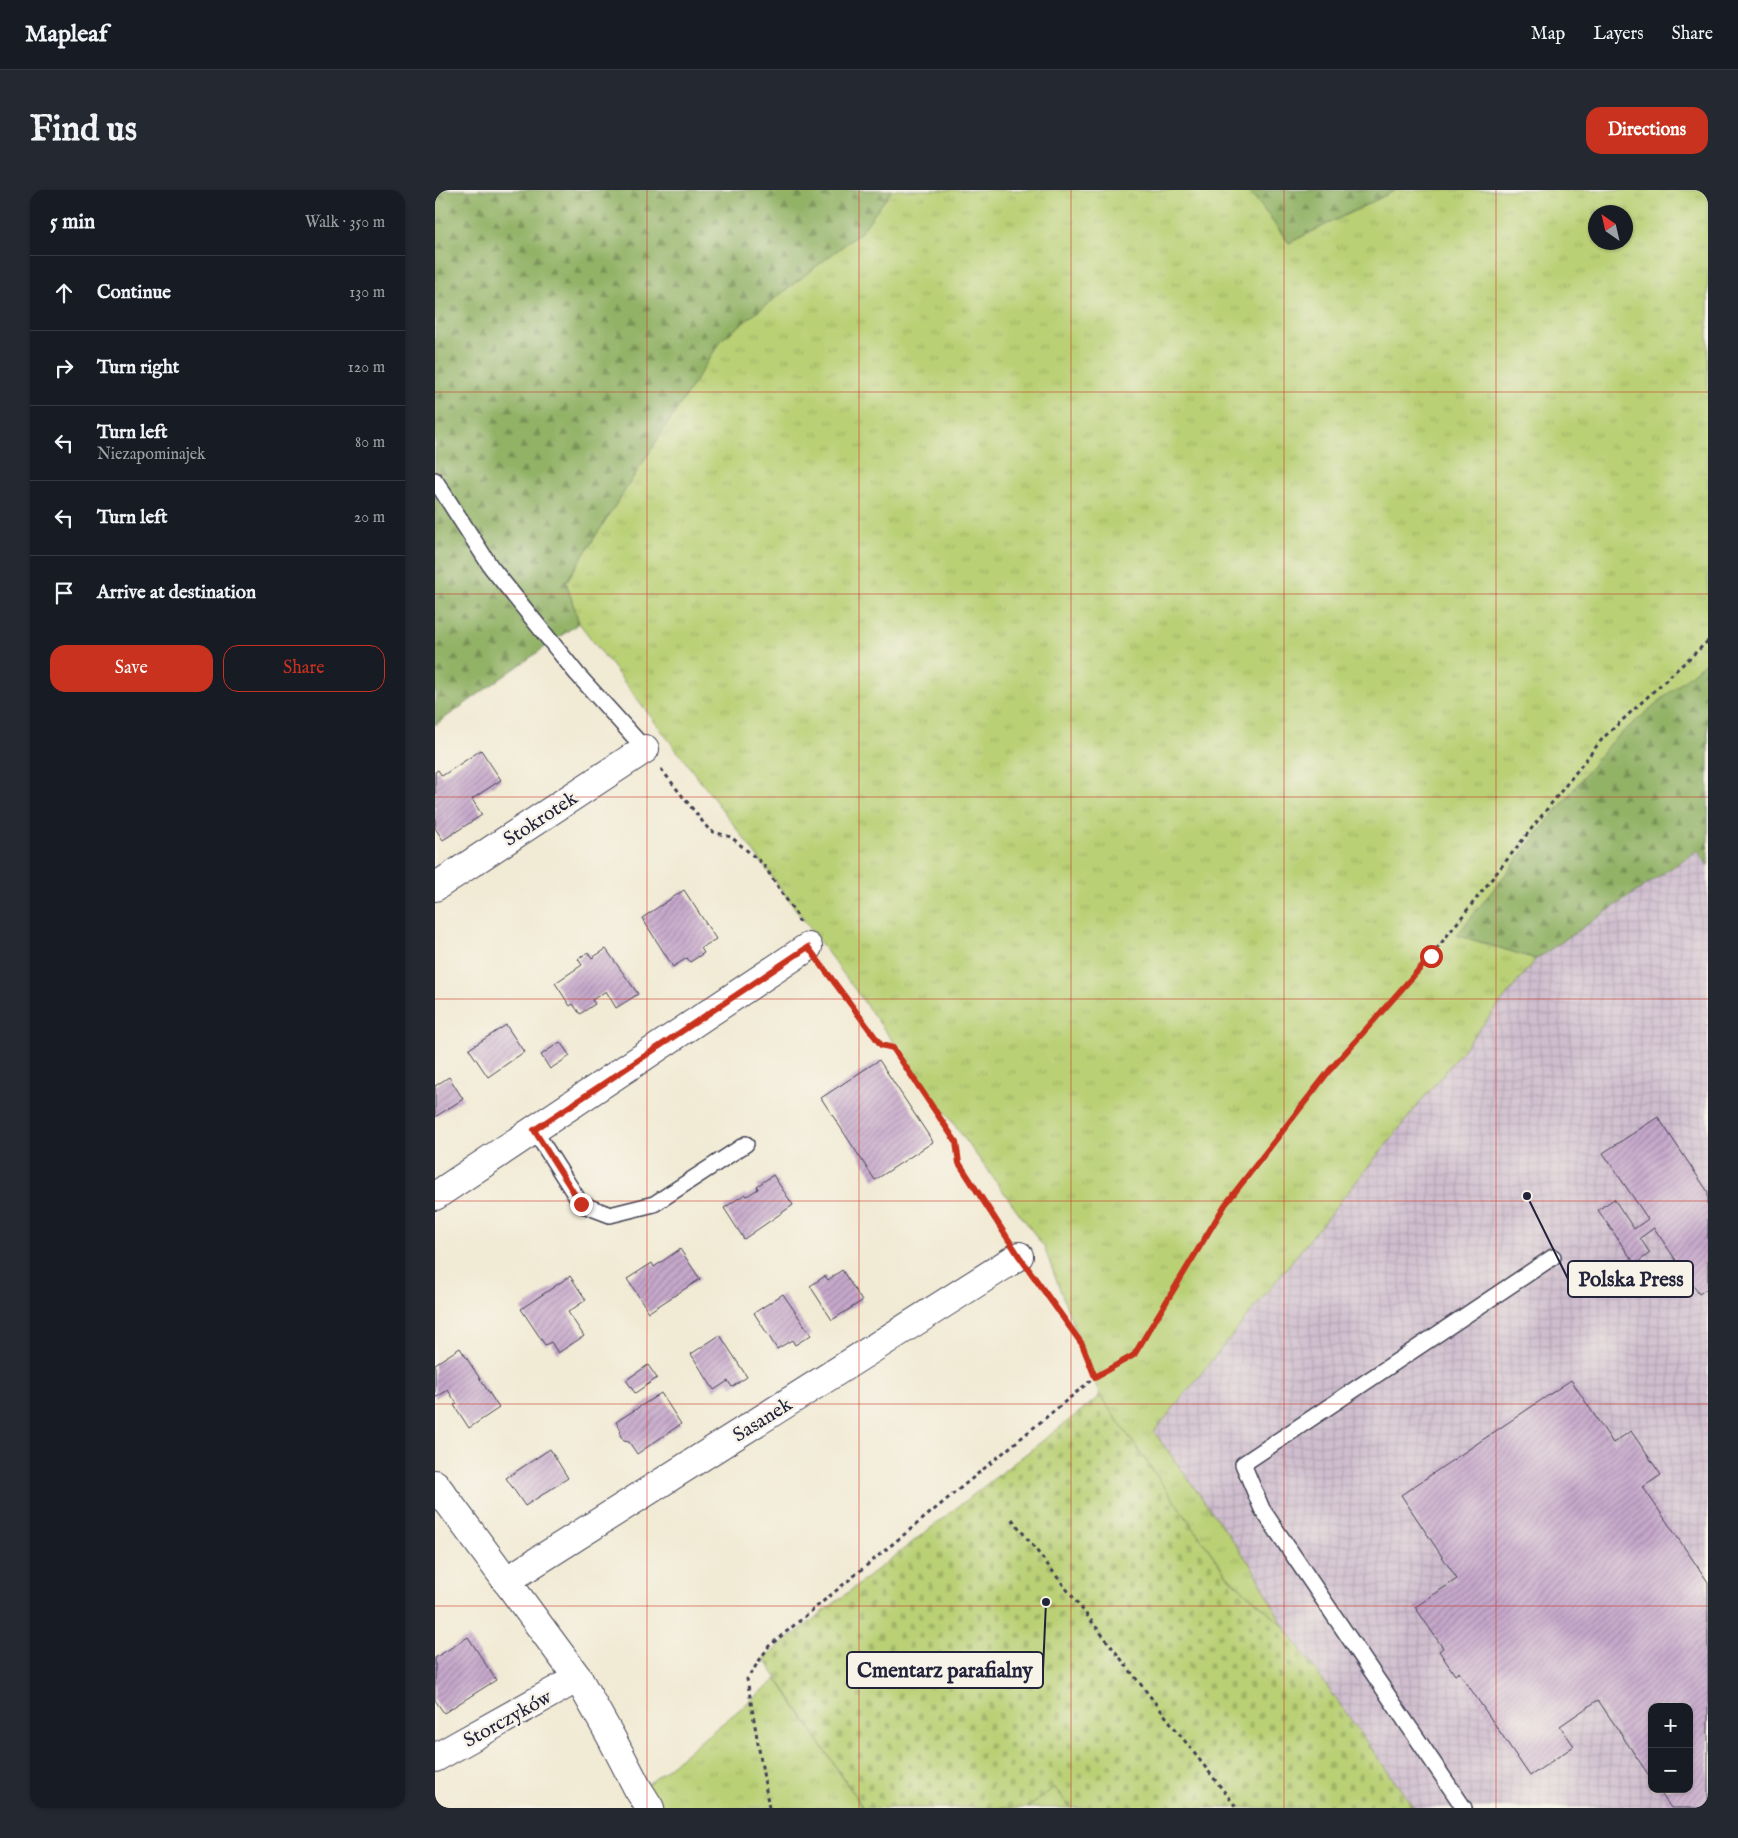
<!DOCTYPE html>
<meta charset="utf-8">
<style>
:root{--surface:#171b24;--page:#242831;--text:#f1f3f6;--muted:#9ea1a6;--line:#363941;--accent:#c8321e}
body{margin:0;font-family:"IM FELL English",serif;background:var(--page);color:var(--text)}
.controls{position:absolute;right:15px;bottom:15px;display:grid;overflow:hidden;border-radius:10px;box-shadow:0 1px 4px #0004}
.controls button{width:45px;height:45px;display:grid;place-items:center;padding:0;border:0;border-bottom:1px solid var(--line);background:var(--surface);color:var(--text);font:25px sans-serif}
.compass{position:absolute;left:1153px;top:15px;width:45px;height:45px;border-radius:50%;background:var(--surface);box-shadow:0 1px 4px #0004;rotate:326deg}
.stop{position:absolute;width:15px;height:15px;margin:-11px;border:4px solid #c8321e;border-radius:50%;background:#fff}
.stop.end{background:#c8321e;border-color:#fff;box-shadow:0 1px 5px #0008}
.list{margin:0;padding:0;list-style:none}
h2{display:flex;justify-content:space-between;align-items:center;height:65px;margin:0;padding:0 20px;font-size:21px}
h2 small{font-size:16px;font-weight:400;color:var(--muted)}
.list li{display:grid;grid-template-columns:32px 1fr auto;gap:15px;align-items:center;box-sizing:border-box;height:75px;padding:0 20px;border-top:1px solid var(--line)}
.list b{display:block;font-size:19px;white-space:nowrap}
.list p{margin:0;font-size:16px;white-space:nowrap;color:var(--muted)}
.list em{font-size:16px;font-style:normal;color:var(--muted)}
.actions{display:flex;gap:10px;padding:15px 20px}
.actions a{flex:1;padding:11px 0;border:1px solid var(--accent);border-radius:15px;text-align:center;font-size:18px;color:var(--accent)}
.actions .main{background:var(--accent);color:#fff}
.icon{flex:none;width:28px;height:28px;fill:none;stroke:currentColor;stroke-width:2;stroke-linecap:round;stroke-linejoin:round}
.map{position:relative;flex:none;width:1273px;height:1618px;overflow:hidden;border-radius:15px}
header{display:flex;align-items:center;gap:30px;box-sizing:border-box;height:70px;padding:0 25px;background:var(--surface);border-bottom:1px solid var(--line)}
header strong{font-size:24px}
nav{display:flex;gap:28px;margin-inline-start:auto;font-size:18px}
.intro{display:flex;align-items:center;justify-content:space-between;box-sizing:border-box;height:120px;padding:0 30px}
h1{margin:0;font-size:35px}
.button{padding:12px 22px;border-radius:15px;background:var(--accent);color:#fff;font-size:18px;font-weight:700}
main{display:flex;gap:30px;padding:0 30px}
aside{flex:1;background:var(--surface);border-radius:15px;box-shadow:0 1px 4px #0004}
.map>svg:first-child{display:block}
.industrial{fill:url(#industrial-grid);fill-rule:evenodd}
.grass{fill:url(#grass-tufts);stroke:#6e7958;fill-rule:evenodd}
.forest{fill:url(#forest-firs);stroke:#5a6a50}
.cemetery{fill:url(#cemetery-stones);stroke:#6e7958}
.building{fill:url(#building-hatch)}
.lines{fill:none;stroke-linecap:round;stroke-linejoin:round}
.lane-casing{stroke:#414052;stroke-width:18}
.street-casing{stroke:#414052;stroke-width:30}
.path{stroke:#414052;stroke-width:3;stroke-dasharray:4 4;stroke-linecap:butt}
.lane{stroke:#fff;stroke-width:15}
.street{stroke:#fff;stroke-width:28}
.route{stroke:#c8321e;stroke-width:6}
.grid{fill:none;stroke:#c8321e;stroke-width:1;stroke-opacity:0.55}
.labels{text-anchor:middle;stroke-width:5;stroke-linejoin:round;paint-order:stroke}
.street-label{font-size:20px;fill:#22223b;stroke:#f7f3e8}
.leader{fill:none;stroke:#22223b;stroke-width:2}
.callout-dot{fill:#22223b;stroke:#f7f3e8;stroke-width:2}
.callout{fill:#f7f3e8;stroke:#22223b;stroke-width:2}
.callout-label{font-size:21px;text-anchor:middle;font-weight:bold;fill:#22223b}
</style>
<header>
<strong>Mapleaf</strong>
<nav><a>Map</a><a>Layers</a><a>Share</a></nav>
</header>
<div class="intro"><h1>Find us</h1><a class="button">Directions</a></div>
<main>
<aside>
<h2>5 min<small>Walk · 350 m</small></h2>
<ul class="list">
<li><svg class="icon" aria-label="ahead" viewBox="0 0 24 24"><path d="M12 20V5M6 11l6-6 6 6"/></svg><div><b>Continue</b></div><em>130 m</em></li>
<li><svg class="icon" aria-label="right" viewBox="0 0 24 24"><path d="M7 20v-9h11M14 6l5 5-5 5"/></svg><div><b>Turn right</b></div><em>120 m</em></li>
<li><svg class="icon" aria-label="left" viewBox="0 0 24 24"><path d="M17 20v-9H6M10 6l-5 5 5 5"/></svg><div><b>Turn left</b><p>Niezapominajek</p></div><em>80 m</em></li>
<li><svg class="icon" aria-label="left" viewBox="0 0 24 24"><path d="M17 20v-9H6M10 6l-5 5 5 5"/></svg><div><b>Turn left</b></div><em>20 m</em></li>
<li><svg class="icon" aria-label="arrive" viewBox="0 0 24 24"><path d="M6 21V4h12l-3 4 3 4H6"/></svg><div><b>Arrive at destination</b></div></li>
</ul>
<div class="actions"><a class="main">Save</a><a>Share</a></div>
</aside>
<div class="map">
<svg width="1273" height="1618" viewBox="0 0 1273 1618">
<defs>
<pattern id="industrial-grid" width="8" height="8" patternUnits="userSpaceOnUse" patternTransform="scale(1.25)"><rect width="8" height="8" fill="#cfbdce"/><path d="M0 4h8M4 0v8" fill="none" stroke="#b1a2b2"/></pattern>
<pattern id="grass-tufts" width="24" height="20" patternUnits="userSpaceOnUse" patternTransform="scale(1.25)"><rect width="24" height="20" fill="#b9d075"/><path d="M3 7l-1-3M5 7V3M7 7l1-3M15 17l-1-3M17 17v-4M19 17l1-3" fill="none" stroke="#9fb266"/></pattern>
<pattern id="forest-firs" width="22" height="20" patternUnits="userSpaceOnUse" patternTransform="scale(1.25)"><rect width="22" height="20" fill="#92b266"/><path d="M5 1l3.5 6h-7zM16 11l3.5 6h-7z" fill="#779055"/></pattern>
<pattern id="cemetery-stones" width="16" height="16" patternUnits="userSpaceOnUse" patternTransform="scale(1.25)"><rect width="16" height="16" fill="#b9d075"/><path d="M2 7V4a2 2 0 0 1 4 0v3zM10 15v-3a2 2 0 0 1 4 0v3z" fill="#9fb266"/></pattern>
<pattern id="building-hatch" width="6" height="6" patternUnits="userSpaceOnUse" patternTransform="scale(1.25)"><rect width="6" height="6" fill="#c6a8cb"/><path d="M-1 1l2-2M0 6l6-6M5 7l2-2" fill="none" stroke="#a088a6"/></pattern>
</defs>
<rect width="100%" height="100%" fill="#f7f3e8"/>
<filter id="ink" filterUnits="userSpaceOnUse"><feTurbulence type="fractalNoise" baseFrequency=".02" numOctaves="2"/><feDisplacementMap in="SourceGraphic" scale="10" xChannelSelector="R" yChannelSelector="G"/><feConvolveMatrix kernelMatrix="1 2 1 2 8 2 1 2 1" color-interpolation-filters="sRGB"/></filter>
<filter id="wash" filterUnits="userSpaceOnUse"><feTurbulence type="fractalNoise" baseFrequency=".0096" numOctaves="4" result="noise"/><feDisplacementMap in="SourceGraphic" scale="20" xChannelSelector="R" yChannelSelector="G"/><feGaussianBlur stdDeviation="1.12" result="paint"/><feColorMatrix in="noise" values="0 0 0 0 0 0 0 0 0 0 0 0 0 0 0 0 0 1.4 0 .05"/><feComposite in="paint" operator="in"/></filter>
<g filter="url(#wash)">
<rect width="100%" height="100%" fill="#f1ead4"/>
<path class="industrial" d="M 1263,660 L 1273,676 L 1273,1618 L 979,1618 L 848,1435 L 820,1381 L 719,1242 L 1101,769 ZM 1217,1517 L 1254,1517 L 1254,1599 L 1217,1599 Z"/>
<g class="grass">
<path d="M 457,0 L 814,0 L 854,53 L 961,0 L 1273,0 L 1273,470 L 1023,745 L 1101,769 L 719,1242 L 820,1381 L 848,1435 L 794,1388 L 665,1206 L 609,1057 L 299,635 L 144,433 L 131,392 L 287,149 L 426,42 ZM 1160,22 L 1190,22 L 1190,52 L 1160,52 Z"/>
<polygon points="342,1489 428,1618 223,1618 209,1597"/>
<polygon points="619,1597 636,1618 593,1618"/>
</g>
<g class="forest">
<polygon points="0,0 457,0 426,42 287,149 131,392 144,433 0,535"/>
<polygon points="814,0 961,0 854,53"/>
<polygon points="1273,470 1273,676 1263,660 1101,769 1022,745 1176,552"/>
</g>
<polygon class="cemetery" points="665,1206 794,1388 848,1435 979,1618 636,1618 619,1597 593,1618 428,1618 329,1468"/>
<g id="blocks">
<g class="building">
<polygon points="46,560 66,590 37,609 47,625 8,650 0,638 0,582 3,580 7,586"/>
<polygon points="249,700 281,749 266,758 269,763 255,772 252,768 238,777 207,728"/>
<polygon points="171,759 203,804 181,818 171,801 157,810 160,814 145,824 138,814 135,816 120,793 147,775 143,769 153,762 157,768"/>
<polygon points="71,835 89,862 53,887 34,859"/>
<polygon points="125,852 135,866 115,879 106,865"/>
<polygon points="444,870 498,952 440,990 386,908"/>
<polygon points="14,887 28,909 0,927 0,896"/>
<polygon points="1223,927 1273,1002 1273,1098 1264,1104 1219,1038 1205,1048 1215,1063 1200,1074 1163,1020 1179,1009 1199,1039 1213,1029 1168,963"/>
<polygon points="338,985 358,1015 309,1049 289,1018 310,1004 312,1006 323,999 322,996"/>
<polygon points="245,1059 265,1089 214,1122 192,1089 217,1073 219,1077"/>
<polygon points="407,1080 427,1111 397,1130 375,1096 390,1086 393,1090"/>
<polygon points="135,1086 151,1110 133,1122 149,1146 123,1163 116,1152 110,1155 86,1119"/>
<polygon points="348,1104 376,1145 360,1155 357,1150 342,1159 319,1123"/>
<polygon points="285,1145 312,1187 297,1197 293,1191 279,1200 256,1164"/>
<polygon points="25,1158 64,1218 34,1238 19,1215 22,1214 13,1200 0,1208 0,1174"/>
<polygon points="213,1175 222,1188 200,1203 191,1190"/>
<polygon points="1136,1190 1178,1253 1196,1241 1226,1285 1208,1297 1273,1392 1273,1618 1236,1618 1223,1599 1254,1599 1254,1517 1217,1517 1217,1590 1163,1510 1125,1536 1139,1556 1095,1586 1024,1482 1020,1485 1004,1461 1008,1458 980,1417 1022,1389 966,1305"/>
<polygon points="226,1203 246,1234 202,1264 194,1252 189,1251 185,1245 186,1240 181,1232"/>
<polygon points="115,1259 133,1288 90,1316 71,1288"/>
<polygon points="33,1447 61,1490 9,1523 0,1510 0,1468"/>
</g>
</g>
</g>
<g filter="url(#ink)">
<use href="#blocks" fill-opacity="0" stroke="#414052" stroke-width="1"/>
<g class="lines">
<defs>
<g id="lane">
<polyline points="0,290 56,377 142,484 210,559"/>
<polyline points="99,940 146,1014 175,1025 219,1014 311,954"/>
<polyline points="1029,1618 827,1319 808,1274 1118,1067"/>
</g>
<g id="street">
<polyline points="0,697 210,559"/>
<polyline points="0,1006 373,757"/>
<polyline points="0,1294 143,1488 176,1547 203,1599 215,1618"/>
<polyline points="71,1391 584,1066"/>
<polyline points="0,1568 143,1488"/>
</g>
</defs>
<use href="#lane" class="lane-casing"/>
<use href="#street" class="street-casing"/>
<g class="path">
<polyline points="226,579 275,641 296,647 328,674 361,724 364,732"/>
<polyline points="389,779 446,855 458,858 521,952 524,973 568,1042"/>
<polyline points="660,1187 699,1165 790,1015 894,881 996,766 1168,548 1273,451"/>
<polyline points="577,1329 802,1618"/>
<polyline points="334,1618 312,1489 334,1456 660,1187 647,1154 600,1089"/>
</g>
<use href="#lane" class="lane"/>
<use href="#street" class="street"/>
</g>
</g>
<g class="lines" filter="url(#ink)">
<polyline class="route" points="146,1014 99,940 373,757 446,855 458,858 521,952 524,973 584,1066 647,1154 660,1187 699,1165 790,1015 894,881 996,766"/>
</g>
<path class="grid" d="M 212,0 L 212,1618M 424,0 L 424,1618M 636,0 L 636,1618M 849,0 L 849,1618M 1061,0 L 1061,1618M 0,202 L 1273,202M 0,404 L 1273,404M 0,607 L 1273,607M 0,809 L 1273,809M 0,1011 L 1273,1011M 0,1214 L 1273,1214M 0,1416 L 1273,1416"/>
<g class="labels">
<g class="street-label">
<text transform="translate(105 628) rotate(-33)" y="7">Stokrotek</text>
<text transform="translate(327 1229) rotate(-32)" y="7">Sasanek</text>
<text transform="translate(72 1528) rotate(-29)" y="7">Storczyków</text>
</g>
</g>
<path class="leader" d="M1092 1006L1133 1089M611 1412L608 1480"/>
<g class="callout-dot">
<circle cx="1092" cy="1006" r="5"/>
<circle cx="611" cy="1412" r="5"/>
</g>
<g class="callout">
<rect x="1133" y="1071" width="125" height="36" rx="5"/>
<rect x="412" y="1462" width="196" height="36" rx="5"/>
</g>
<g class="callout-label">
<text x="1196" y="1096">Polska Press</text>
<text x="510" y="1487">Cmentarz parafialny</text>
</g>
</svg>
<div class="controls">
<button>+</button>
<button>−</button>
</div>
<svg class="compass" viewBox="-18 -18 36 36"><path d="M0-13l5 13h-10z" fill="#e53935"/><path d="M0 13l5-13h-10z" fill="#9ea1a6"/></svg>
<div class="stop" style="left:996px;top:766px"></div>
<div class="stop end" style="left:146px;top:1014px"></div>
</div>
</main>
